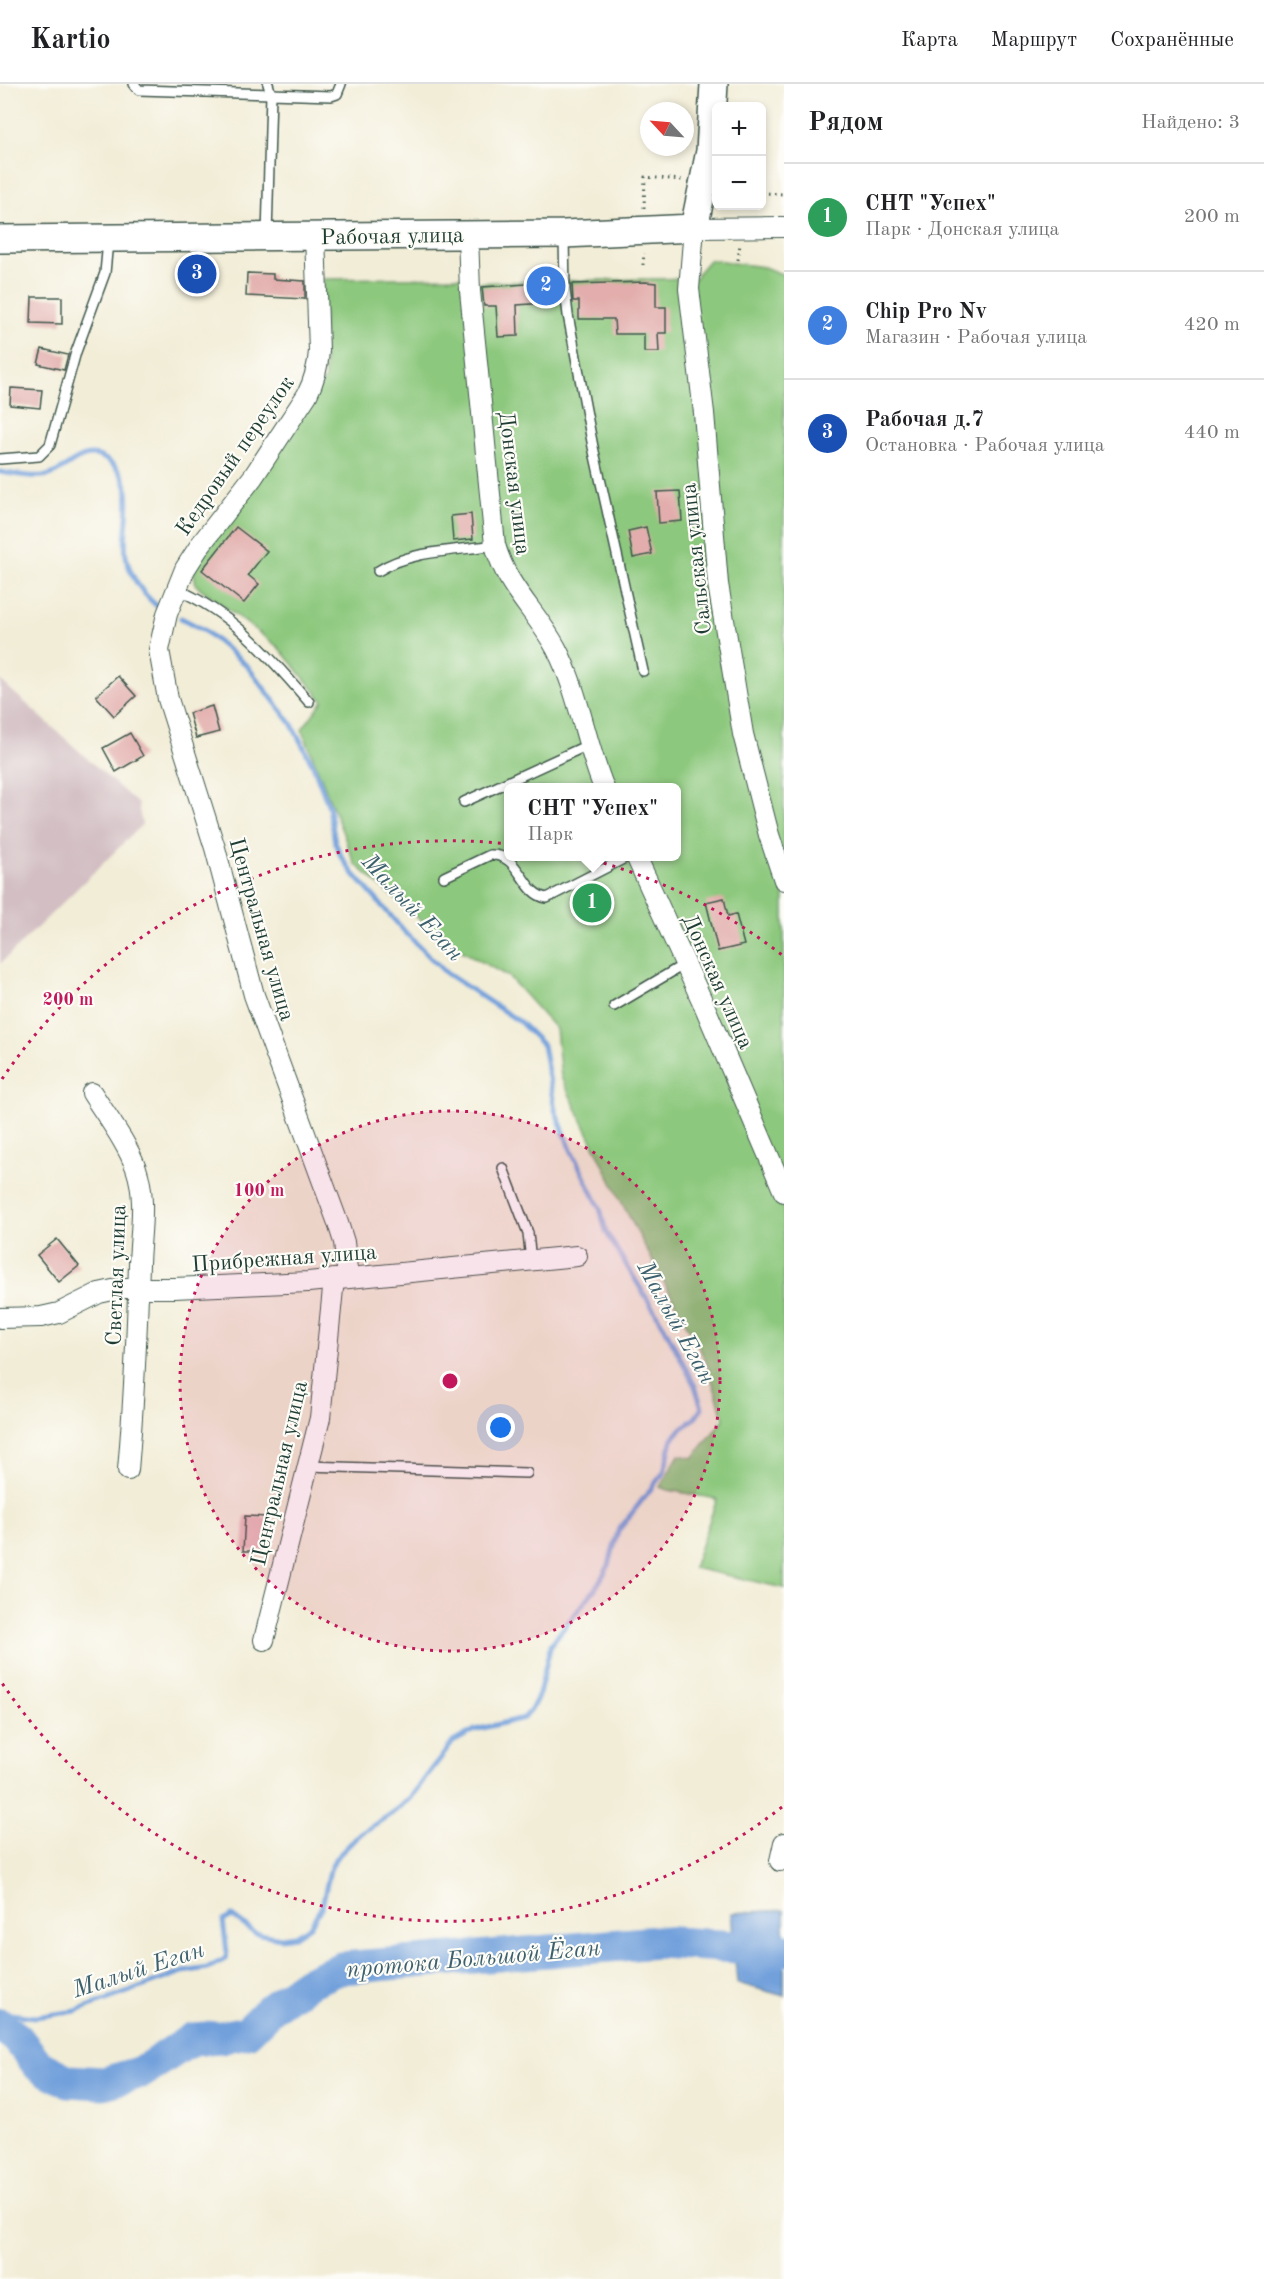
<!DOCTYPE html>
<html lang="ru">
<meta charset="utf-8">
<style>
:root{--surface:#fff;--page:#f6f6f6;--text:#202124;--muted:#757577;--line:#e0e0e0;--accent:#7c3aed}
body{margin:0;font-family:"Old Standard TT",serif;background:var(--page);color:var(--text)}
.controls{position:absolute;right:18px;top:18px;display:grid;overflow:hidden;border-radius:9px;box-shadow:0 3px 9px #0003}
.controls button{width:54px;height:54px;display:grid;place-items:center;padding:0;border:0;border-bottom:2px solid var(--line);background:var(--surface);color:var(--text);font:30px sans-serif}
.compass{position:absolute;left:640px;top:18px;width:54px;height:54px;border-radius:50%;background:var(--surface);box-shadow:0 3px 9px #0003;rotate:296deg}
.you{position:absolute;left:501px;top:1344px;width:21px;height:21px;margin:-15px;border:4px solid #fff;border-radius:50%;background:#1a73e8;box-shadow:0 0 0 9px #1a73e833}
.badge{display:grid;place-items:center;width:39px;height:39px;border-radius:50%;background:var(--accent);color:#fff;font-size:20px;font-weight:700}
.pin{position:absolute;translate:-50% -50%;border:3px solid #fff;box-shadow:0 2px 6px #0006}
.popup{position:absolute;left:504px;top:699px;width:177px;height:78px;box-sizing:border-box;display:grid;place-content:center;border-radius:9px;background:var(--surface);filter:drop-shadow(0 2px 4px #0005);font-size:20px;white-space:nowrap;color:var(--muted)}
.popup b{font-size:22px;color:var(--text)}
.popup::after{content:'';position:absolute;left:50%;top:100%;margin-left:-12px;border:12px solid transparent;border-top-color:var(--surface)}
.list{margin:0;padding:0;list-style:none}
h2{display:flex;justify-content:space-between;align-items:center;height:78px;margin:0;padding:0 24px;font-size:26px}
h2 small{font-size:20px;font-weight:400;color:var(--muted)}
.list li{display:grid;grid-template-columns:39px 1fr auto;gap:18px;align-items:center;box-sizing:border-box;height:108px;padding:0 24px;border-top:2px solid var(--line)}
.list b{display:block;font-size:22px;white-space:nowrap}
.list p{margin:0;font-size:20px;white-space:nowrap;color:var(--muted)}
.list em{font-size:20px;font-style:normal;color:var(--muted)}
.map{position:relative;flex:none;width:784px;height:2195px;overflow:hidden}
header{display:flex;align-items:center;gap:36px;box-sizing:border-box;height:84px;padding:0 30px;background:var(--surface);border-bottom:2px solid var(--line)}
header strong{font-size:28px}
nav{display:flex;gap:33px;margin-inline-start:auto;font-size:21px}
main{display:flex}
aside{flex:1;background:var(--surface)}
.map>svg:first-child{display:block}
.industrial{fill:#d2bec3}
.green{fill:#8cc87d;stroke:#568258;stroke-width:1.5;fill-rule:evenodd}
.water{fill:#72a0db;stroke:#486e88;stroke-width:1.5}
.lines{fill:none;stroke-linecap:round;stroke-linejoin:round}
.stream{stroke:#72a0db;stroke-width:5}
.river{stroke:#72a0db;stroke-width:33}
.building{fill:#e2adac}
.lane-casing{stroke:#3f574c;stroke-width:12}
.street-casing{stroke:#3f574c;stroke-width:22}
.secondary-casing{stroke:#3f574c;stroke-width:30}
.path{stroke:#3f574c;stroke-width:3;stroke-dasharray:1.5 4.5;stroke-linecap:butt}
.lane{stroke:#fff;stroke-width:9}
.street{stroke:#fff;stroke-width:20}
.secondary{stroke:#fff;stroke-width:27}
.ring{fill:none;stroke:#c2185b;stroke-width:3;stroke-dasharray:3 6}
.labels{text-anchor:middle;stroke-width:4.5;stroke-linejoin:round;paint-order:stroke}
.street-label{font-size:22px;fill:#1f3d34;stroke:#fdfcf7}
.water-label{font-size:24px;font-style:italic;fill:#3c606e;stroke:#fdfcf7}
.centre{fill:#c2185b;stroke:#fdfcf7;stroke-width:3}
.ring-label{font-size:18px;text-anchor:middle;font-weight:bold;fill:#c2185b;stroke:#fdfcf7;stroke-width:4.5;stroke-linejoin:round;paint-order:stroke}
</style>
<header>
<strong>Kartio</strong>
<nav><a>Карта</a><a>Маршрут</a><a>Сохранённые</a></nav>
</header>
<main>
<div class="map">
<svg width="784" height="2195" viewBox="0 0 784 2195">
<rect width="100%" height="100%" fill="#fdfcf7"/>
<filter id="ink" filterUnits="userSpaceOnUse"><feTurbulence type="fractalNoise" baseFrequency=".0167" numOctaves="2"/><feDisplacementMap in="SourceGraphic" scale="12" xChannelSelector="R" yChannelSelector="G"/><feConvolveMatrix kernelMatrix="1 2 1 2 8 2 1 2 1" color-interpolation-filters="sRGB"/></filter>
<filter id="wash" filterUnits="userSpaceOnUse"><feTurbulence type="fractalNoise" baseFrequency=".008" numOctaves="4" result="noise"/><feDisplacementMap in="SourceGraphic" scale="24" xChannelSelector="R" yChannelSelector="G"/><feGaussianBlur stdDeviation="1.35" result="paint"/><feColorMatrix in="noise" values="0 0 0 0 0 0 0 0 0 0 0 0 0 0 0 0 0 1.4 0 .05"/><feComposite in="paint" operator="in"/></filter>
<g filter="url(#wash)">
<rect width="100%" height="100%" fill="#f2edd7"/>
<polygon class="industrial" points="0,596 138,720 142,741 0,880"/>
<path class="green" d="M 709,176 L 764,183 L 784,191 L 784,1504 L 693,1484 L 717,1415 L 668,1406 L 660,1403 L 679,1371 L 693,1374 L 724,1335 L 706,1277 L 624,1123 L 561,993 L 556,945 L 509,893 L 446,858 L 355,780 L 302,645 L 323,617 L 278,563 L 196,501 L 193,484 L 258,397 L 325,295 L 323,195 L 461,193 L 462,199 L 696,194 L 697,190 ZM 508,704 L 676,704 L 676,772 L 508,772 Z"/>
<polygon class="water" points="784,1826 784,1912 737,1899 731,1829"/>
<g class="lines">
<g class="stream">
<path d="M 0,388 C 13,390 38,395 50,391 C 70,384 84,360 108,377 C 142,401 121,439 126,472 C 130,492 142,509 157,522"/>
<polyline points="0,1933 10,1930 35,1933 76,1927 183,1888 208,1884 225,1875 227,1868 223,1837 232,1832 255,1849 281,1854 295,1852 310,1842 322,1822 330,1786 335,1775 360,1750 391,1730 410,1714 453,1658 475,1646 524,1634 531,1626 539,1610 551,1560 595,1505 609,1481 618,1447 664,1388 672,1356 681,1345 695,1334 702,1324 695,1302 665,1244 606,1148 600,1124 571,1066 555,1026 543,961 520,938 446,889 406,849 352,788 341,772 335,758 329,723 313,681 291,639 247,582 204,546 181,534"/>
</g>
<polyline class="river" points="0,1941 17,1954 39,1982 68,1997 104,1999 142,1988 192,1955 221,1953 247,1948 270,1925 307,1899 341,1884 658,1858 784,1866"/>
</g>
<g id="blocks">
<g class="building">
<polygon points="247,189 273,190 273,195 305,197 305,215 246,212"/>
<polygon points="556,198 558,200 560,218 517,221 518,252 498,253 496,222 484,222 482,203"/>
<polygon points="646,198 656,199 656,223 666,223 666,249 658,249 659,268 644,268 644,250 615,250 614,235 579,235 579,217 573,217 572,200"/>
<polygon points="32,213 62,213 62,240 31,239"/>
<polygon points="42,265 68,271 64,286 38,280"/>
<polygon points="11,304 42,306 40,324 10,321"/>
<polygon points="680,407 682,437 659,439 657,408"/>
<polygon points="471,430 473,455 453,457 451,432"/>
<polygon points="236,443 267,467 248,491 259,500 244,519 202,486"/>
<polygon points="646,443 652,470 633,474 628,447"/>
<polygon points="118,592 136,612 114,632 96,612"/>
<polygon points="212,622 219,648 196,654 189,629"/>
<polygon points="130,649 143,672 116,688 103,664"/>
<polygon points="724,814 728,832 736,830 744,861 718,867 706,818"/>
<polygon points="57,1155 79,1182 59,1198 37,1171"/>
<polygon points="245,1432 267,1433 266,1467 243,1467"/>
</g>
</g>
</g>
<g filter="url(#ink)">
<use href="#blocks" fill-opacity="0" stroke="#3f574c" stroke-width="1.5"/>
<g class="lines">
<defs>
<g id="lane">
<polyline points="134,0 139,6 271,10 268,0"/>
<polyline points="267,152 271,10 331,12 337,10 341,0"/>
<polyline points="564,153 565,206 568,231 593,363 643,587"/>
<polyline points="0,375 39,372 50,361 76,268 105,189 108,157"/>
<path d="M 378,487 C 411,466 457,467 495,461"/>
<path d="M 176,505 C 233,529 270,573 309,618"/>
<polyline points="464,718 590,660"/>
<path d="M 444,793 L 490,771 C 521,769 521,810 547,814 L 629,772"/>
<polyline points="614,922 685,880"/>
<polyline points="503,1084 528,1149 531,1177"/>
<polyline points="307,1382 527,1389"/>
</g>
<g id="street">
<polyline points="784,143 694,144 689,205 704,329 718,500 743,650 769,751 784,796"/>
<path d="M 468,150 L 470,207 L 495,461 C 508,506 535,525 556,564 C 579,608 585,658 604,704"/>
<path d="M 315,151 L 319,267 C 318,284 314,297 307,311 L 253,393 L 201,460 L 185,485 L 167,530 L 159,566 L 168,615 L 215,764 L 254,911 L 338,1139 L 344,1158 L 348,1194"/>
<polyline points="636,772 704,921 784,1108"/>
<path d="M 92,1009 C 107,1033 126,1057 136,1084 C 147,1116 140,1147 139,1180 C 137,1249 134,1317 128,1386"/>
<polyline points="0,1234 41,1233 59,1229 99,1209 122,1204 174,1204 308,1198 577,1172"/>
<polyline points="264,1556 320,1334 334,1195"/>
<polyline points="780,1777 784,1759"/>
</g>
<polyline id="secondary" points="0,155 564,150 694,144 710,67 714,0"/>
</defs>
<use href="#lane" class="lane-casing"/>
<use href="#street" class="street-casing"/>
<use href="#secondary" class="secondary-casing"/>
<g class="path">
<polyline points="762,109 784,110"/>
<polyline points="644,124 645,93 682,96"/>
<polyline points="738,176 740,160"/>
<polyline points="643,181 644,169"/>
</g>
<use href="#lane" class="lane"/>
<use href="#street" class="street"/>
<use href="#secondary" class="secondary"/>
</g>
</g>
<circle cx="450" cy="1297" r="270" fill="#c2185b" fill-opacity=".12"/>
<g class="ring">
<circle cx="450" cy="1297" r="270"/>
<path d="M782 1723A540 540 0 0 1 2 1599M2 995A540 540 0 0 1 782 871"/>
</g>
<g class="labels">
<g class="street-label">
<text transform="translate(392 151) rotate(-1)" y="8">Рабочая улица</text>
<text transform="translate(234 371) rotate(-55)" y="8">Кедровый переулок</text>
<text transform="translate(516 399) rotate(83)" y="8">Донская улица</text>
<text transform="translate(695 475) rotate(-96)" y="8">Сальская улица</text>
<text transform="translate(263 845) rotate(74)" y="8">Центральная улица</text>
<text transform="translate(719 897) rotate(66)" y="8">Донская улица</text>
<text transform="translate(284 1173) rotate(-4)" y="8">Прибрежная улица</text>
<text transform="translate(115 1191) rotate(-88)" y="8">Светлая улица</text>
<text transform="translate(278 1389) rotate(-77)" y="8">Центральная улица</text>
</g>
<g class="water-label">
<text transform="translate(413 823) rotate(47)" y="8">Малый Еган</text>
<text transform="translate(677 1238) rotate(61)" y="8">Малый Еган</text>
<text transform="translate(473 1874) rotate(-5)" y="8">протока Большой Ёган</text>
<text transform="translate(138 1885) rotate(-18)" y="8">Малый Еган</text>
</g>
</g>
<circle cx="450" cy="1297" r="9" class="centre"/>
<g class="ring-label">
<text x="68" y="921">200 m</text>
<text x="259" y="1112">100 m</text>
</g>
</svg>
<div class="controls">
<button>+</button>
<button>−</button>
</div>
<svg class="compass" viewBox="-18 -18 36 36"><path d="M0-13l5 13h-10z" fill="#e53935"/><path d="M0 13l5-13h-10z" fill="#757577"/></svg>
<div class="you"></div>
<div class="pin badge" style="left:592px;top:819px;background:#2e9e5b">1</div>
<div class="popup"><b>СНТ &quot;Успех&quot;</b>Парк</div>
<div class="pin badge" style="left:546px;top:202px;background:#3f7fe0">2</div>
<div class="pin badge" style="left:197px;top:190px;background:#1a4fb4">3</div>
</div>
<aside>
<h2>Рядом<small>Найдено: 3</small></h2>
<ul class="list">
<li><span class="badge" style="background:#2e9e5b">1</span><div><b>СНТ &quot;Успех&quot;</b><p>Парк · Донская улица</p></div><em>200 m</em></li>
<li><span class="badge" style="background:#3f7fe0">2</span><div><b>Chip Pro Nv</b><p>Магазин · Рабочая улица</p></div><em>420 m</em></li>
<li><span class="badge" style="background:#1a4fb4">3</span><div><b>Рабочая д.7</b><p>Остановка · Рабочая улица</p></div><em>440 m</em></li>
</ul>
</aside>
</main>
